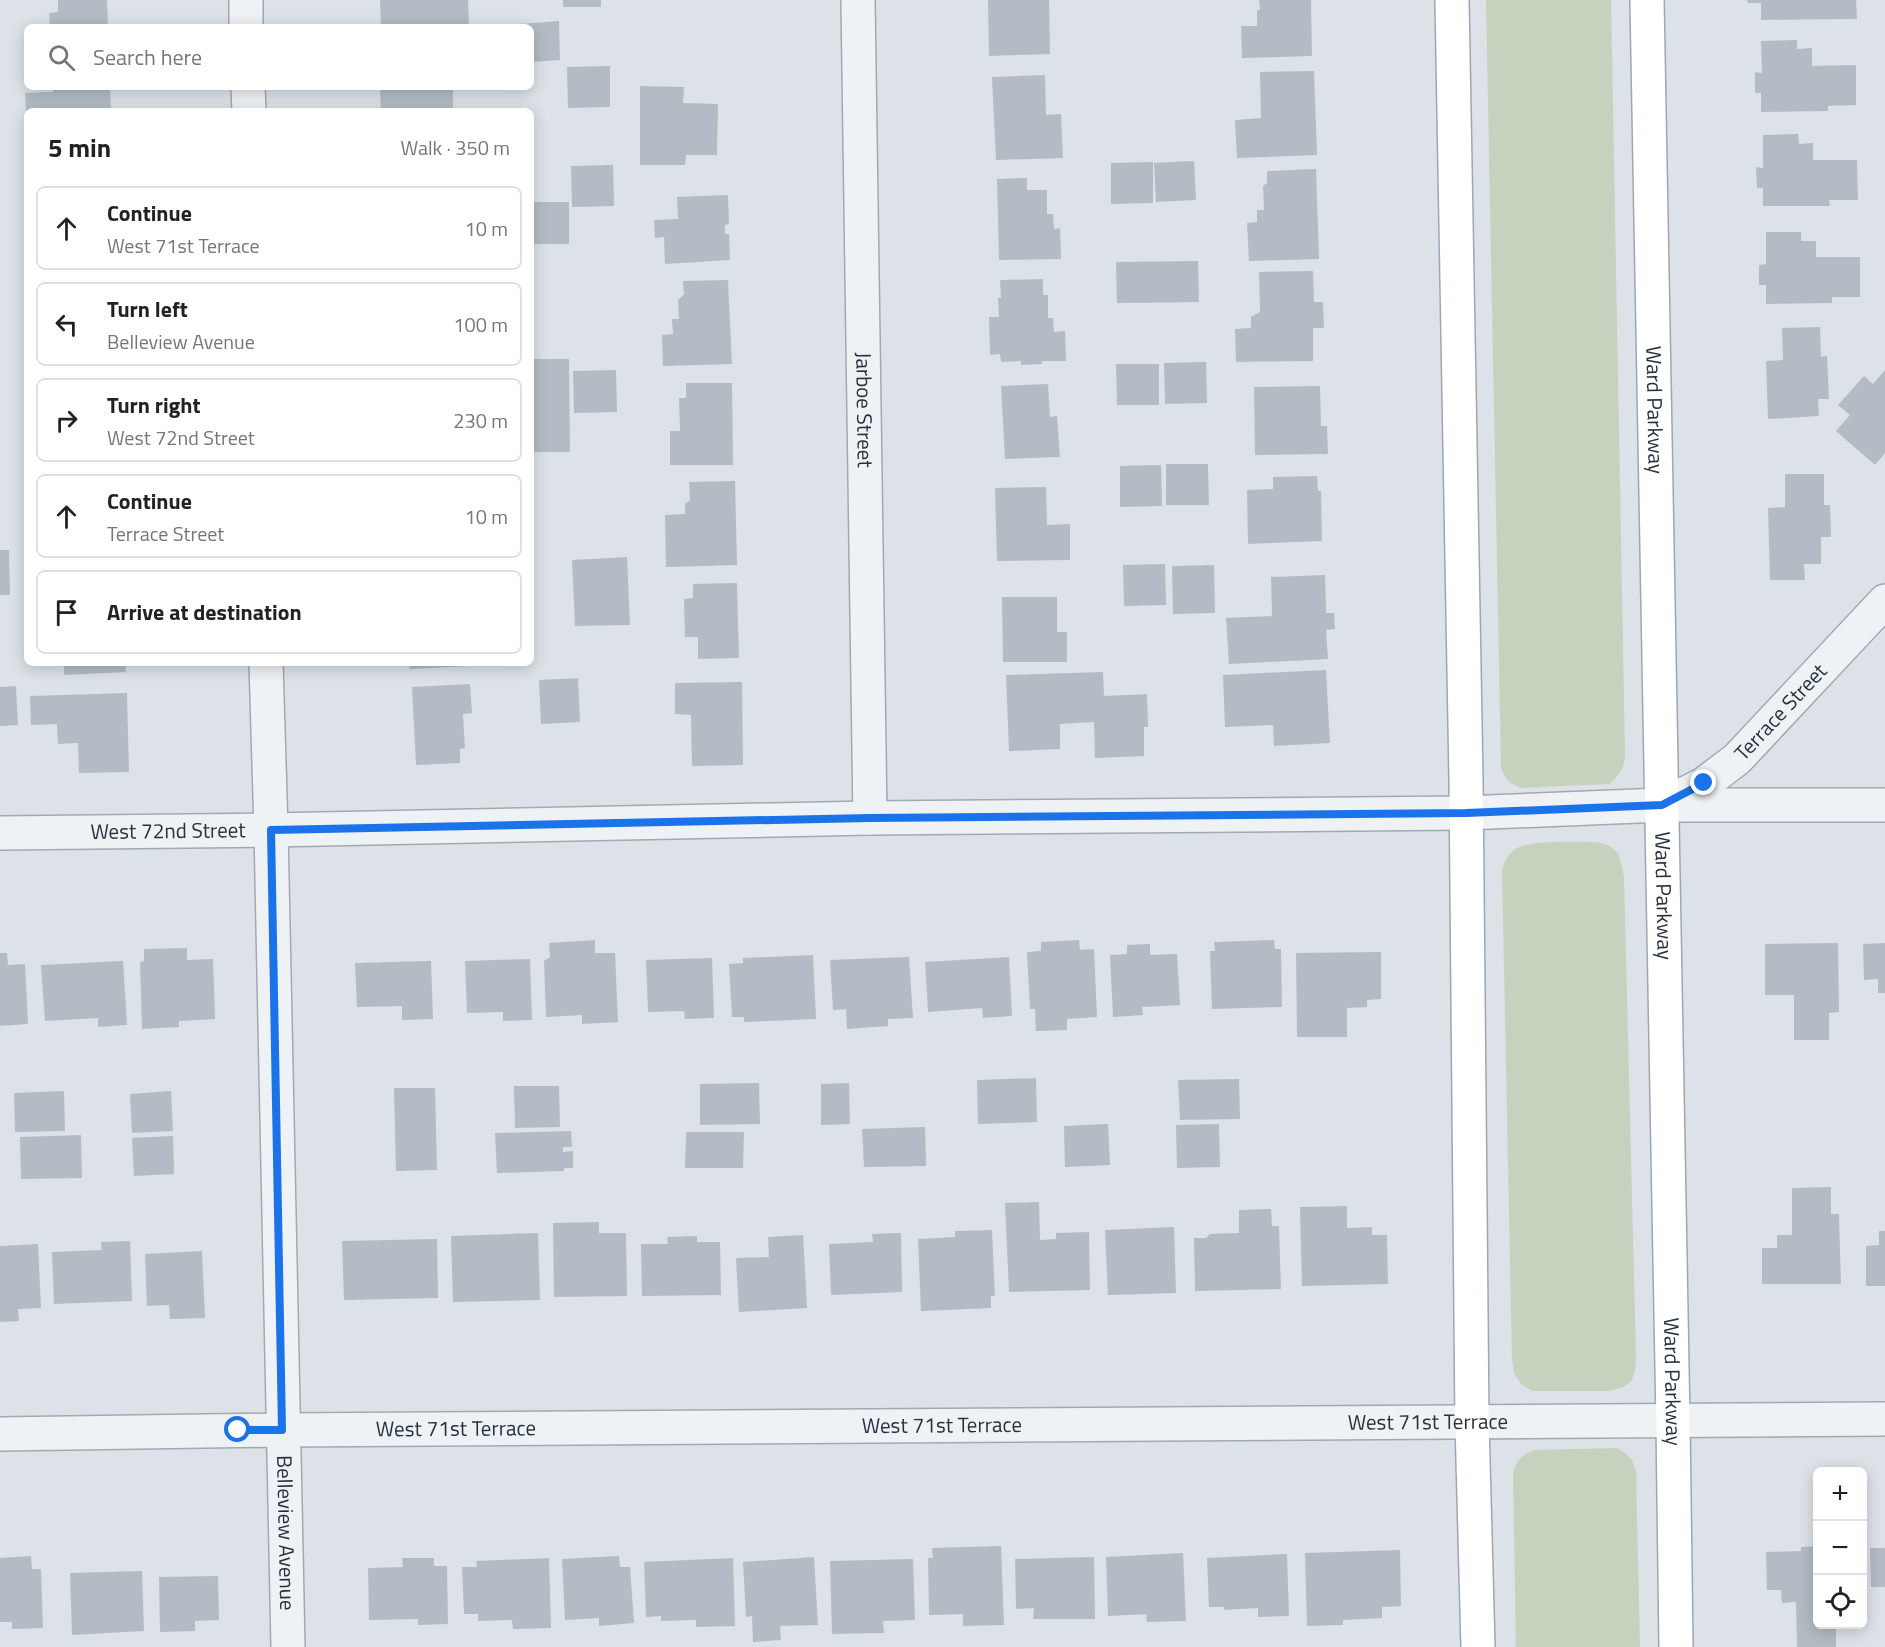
<!DOCTYPE html>
<meta charset="utf-8">
<style>
:root{--surface:#fff;--page:#f2f2f2;--text:#222;--muted:#767676;--line:#e0e0e0}
body{margin:0;font-family:"Titillium Web",sans-serif;background:var(--page);color:var(--text)}
.controls{position:absolute;right:18px;bottom:18px;display:grid;overflow:hidden;border-radius:9px;box-shadow:0 3px 15px #0003}
.controls button{width:54px;height:54px;display:grid;place-items:center;padding:0;border:0;border-bottom:2px solid var(--line);background:var(--surface);color:var(--text);font:30px sans-serif}
.stop{position:absolute;width:18px;height:18px;margin:-14px;border:4px solid #1a73e8;border-radius:50%;background:#fff}
.stop.end{background:#1a73e8;border-color:#fff;box-shadow:0 2px 6px #0008}
.list{margin:0;padding:0;list-style:none}
h2{display:flex;justify-content:space-between;align-items:center;height:78px;margin:0;padding:0 24px;font-size:26px}
h2 small{font-size:20px;font-weight:400;color:var(--muted)}
.list li{display:grid;grid-template-columns:39px 1fr auto;gap:18px;align-items:center;box-sizing:border-box;height:84px;margin:0 12px 12px;padding:0 12px;border:2px solid var(--line);border-radius:9px}
.list b{display:block;font-size:22px;white-space:nowrap}
.list p{margin:0;font-size:20px;white-space:nowrap;color:var(--muted)}
.list em{font-size:20px;font-style:normal;color:var(--muted)}
.icon{flex:none;width:33px;height:33px;fill:none;stroke:currentColor;stroke-width:2;stroke-linecap:round;stroke-linejoin:round}
.map{position:relative;flex:none;width:1885px;height:1647px;overflow:hidden}
.search{position:absolute;background:var(--surface);box-shadow:0 3px 15px #0003;left:24px;top:24px;width:510px;height:66px;display:flex;align-items:center;gap:15px;box-sizing:border-box;padding:0 21px;border-radius:9px;color:var(--muted);font-size:22px}
.panel{position:absolute;background:var(--surface);box-shadow:0 3px 15px #0003;left:24px;top:108px;width:510px;height:558px;border-radius:9px}
.map>svg:first-child{display:block}
.green{fill:#c5d2bd}
.building{fill:#b3bcc4}
.lines{fill:none;stroke-linecap:round;stroke-linejoin:round}
.minor-casing{stroke:#a1a9b1;stroke-width:36}
.primary-casing{stroke:#9ba8b3;stroke-width:36}
.minor{stroke:#eff2f5;stroke-width:33}
.primary{stroke:#fff;stroke-width:33}
.route{stroke:#1a73e8;stroke-width:8}
.labels{text-anchor:middle;stroke-width:6;stroke-linejoin:round;paint-order:stroke}
.street-label{font-size:21px;fill:#25313e;stroke:#ecf1f5}
</style>
<div class="map">
<svg width="1885" height="1647" viewBox="0 0 1885 1647">
<rect width="100%" height="100%" fill="#dce2e7"/>
<g class="green">
<path d="M 1486,0 L 1611,0 L 1625,755 C 1624,769 1620,775 1609,784 L 1521,788 C 1508,783 1505,779 1501,767 Z"/>
<path d="M 1595,842 C 1619,846 1620,855 1624,877 L 1636,1357 L 1635,1371 L 1631,1382 L 1621,1388 L 1608,1391 L 1532,1391 L 1521,1384 L 1514,1373 L 1512,1359 L 1502,870 C 1505,861 1507,855 1514,850 C 1530,839 1575,842 1595,842 Z"/>
<path d="M 1616,1448 C 1629,1454 1633,1459 1636,1473 L 1640,1647 L 1516,1647 L 1513,1474 C 1516,1460 1521,1455 1535,1450 Z"/>
</g>
<g class="building">
<polygon points="58,0 107,0 108,27 50,27 49,13 58,12"/>
<polygon points="380,0 468,0 469,27 381,27"/>
<rect x="563" y="0" width="38" height="7"/>
<polygon points="988,0 1049,0 1050,54 989,56"/>
<polygon points="1259,0 1311,0 1312,56 1242,58 1241,26 1257,26 1257,11 1260,9"/>
<polygon points="1747,0 1856,0 1857,19 1761,20 1761,3 1748,3"/>
<polygon points="559,21 560,60 531,62 531,27 521,27 521,24"/>
<polygon points="1797,40 1797,49 1812,48 1812,66 1856,65 1856,105 1828,106 1828,111 1761,112 1761,93 1755,93 1755,72 1762,73 1761,41"/>
<polygon points="610,66 610,107 568,108 567,67"/>
<polygon points="1314,71 1317,155 1237,158 1235,120 1261,118 1260,72"/>
<polygon points="1045,75 1046,115 1061,114 1063,158 996,160 992,77"/>
<polygon points="640,86 684,87 683,103 718,104 717,155 686,155 685,165 640,165"/>
<polygon points="53,87 110,87 111,111 26,111 25,93 53,92"/>
<polygon points="380,87 453,87 453,111 381,111"/>
<polygon points="1798,134 1799,144 1813,143 1813,160 1857,160 1858,200 1829,200 1830,206 1763,206 1763,188 1757,188 1756,167 1763,168 1763,135"/>
<polygon points="1194,161 1196,200 1156,202 1154,163"/>
<polygon points="1153,162 1153,203 1111,204 1111,163"/>
<polygon points="613,165 614,206 572,207 571,166"/>
<polygon points="1316,169 1319,259 1249,261 1247,223 1257,222 1257,210 1264,210 1263,186 1267,183 1267,171"/>
<polygon points="1027,178 1027,190 1047,190 1047,214 1053,214 1054,229 1060,228 1061,259 999,260 997,179"/>
<polygon points="728,195 729,224 725,225 725,234 729,234 730,260 665,264 664,237 655,238 654,220 678,219 677,197"/>
<rect x="531" y="202" width="38" height="42"/>
<polygon points="1766,232 1801,232 1801,241 1816,241 1816,257 1860,257 1860,297 1832,297 1832,303 1766,304 1766,285 1759,285 1759,265 1766,264"/>
<polygon points="1198,261 1199,302 1117,303 1116,262"/>
<polygon points="1313,271 1314,302 1323,302 1324,328 1313,328 1313,361 1236,362 1235,329 1251,328 1251,317 1260,312 1259,272"/>
<polygon points="1043,279 1043,295 1048,295 1048,318 1053,318 1054,332 1065,331 1066,361 1042,361 1042,364 1021,365 1021,361 1001,362 1000,354 990,355 989,317 999,317 998,298 1001,298 1000,280"/>
<polygon points="728,280 732,364 663,366 662,335 673,334 672,319 679,319 678,300 684,294 683,281"/>
<polygon points="1820,327 1821,357 1827,356 1829,399 1818,399 1819,416 1768,419 1766,361 1783,360 1782,328"/>
<polygon points="531,359 569,359 570,452 531,452"/>
<polygon points="1206,362 1207,403 1165,404 1164,363"/>
<polygon points="1116,364 1159,364 1159,405 1117,405"/>
<polygon points="616,370 617,412 574,413 573,371"/>
<polygon points="1885,370 1885,453 1875,465 1836,431 1850,415 1838,405 1864,376 1873,384"/>
<polygon points="686,383 732,383 733,465 670,465 670,431 680,431 679,398 686,398"/>
<polygon points="1048,384 1050,417 1057,416 1060,457 1005,459 1001,386"/>
<polygon points="1320,386 1321,426 1327,426 1328,454 1255,455 1254,387"/>
<polygon points="1166,464 1208,464 1209,505 1166,505"/>
<polygon points="1161,465 1162,506 1120,507 1120,466"/>
<polygon points="1785,474 1824,474 1824,505 1830,505 1831,537 1821,537 1821,564 1804,564 1805,580 1770,580 1768,508 1785,507"/>
<polygon points="1317,476 1318,491 1321,491 1322,541 1248,544 1247,490 1273,489 1273,477"/>
<polygon points="735,481 737,565 666,567 665,515 685,514 685,504 690,500 689,482"/>
<polygon points="1046,487 1047,525 1070,524 1070,560 997,561 995,488"/>
<polygon points="0,550 9,550 10,595 0,595"/>
<polygon points="627,557 630,625 575,626 572,560"/>
<polygon points="1165,564 1166,605 1124,606 1123,565"/>
<polygon points="1214,565 1215,613 1173,614 1172,566"/>
<polygon points="1325,575 1326,613 1334,613 1335,629 1326,630 1328,659 1229,664 1226,618 1272,616 1271,577"/>
<polygon points="737,583 739,658 698,659 698,637 685,637 684,599 693,598 693,584"/>
<polygon points="1002,597 1057,597 1057,632 1067,632 1067,662 1003,662"/>
<polygon points="64,663 125,663 126,672 64,675"/>
<polygon points="410,663 469,663 470,666 410,669"/>
<polygon points="1326,670 1330,743 1274,746 1273,725 1225,727 1223,675"/>
<polygon points="1103,672 1104,696 1147,694 1148,727 1144,727 1144,756 1095,758 1094,722 1060,724 1060,749 1009,751 1006,675"/>
<polygon points="578,678 580,722 541,724 539,680"/>
<polygon points="742,682 743,765 692,766 691,715 675,714 675,683"/>
<polygon points="470,684 472,713 463,714 465,748 460,749 460,763 416,765 412,687"/>
<polygon points="16,686 18,725 0,726 0,687"/>
<polygon points="127,693 129,772 79,773 78,743 58,744 57,724 31,725 30,696"/>
<polygon points="595,940 595,953 615,953 618,1022 582,1024 582,1015 546,1017 544,961 550,957 549,943"/>
<polygon points="1079,940 1080,950 1094,949 1097,1017 1067,1019 1067,1030 1036,1031 1035,1009 1030,1009 1027,952 1041,951 1041,942"/>
<polygon points="1274,940 1275,949 1281,949 1282,1007 1212,1009 1210,951 1215,951 1214,942"/>
<polygon points="1838,943 1839,1012 1829,1013 1829,1040 1794,1040 1794,995 1765,995 1765,944"/>
<polygon points="1885,943 1885,993 1878,993 1878,979 1864,980 1863,944"/>
<polygon points="1150,944 1150,955 1177,954 1180,1005 1142,1007 1143,1015 1113,1017 1110,955 1127,954 1127,945"/>
<polygon points="187,948 187,960 213,959 215,1019 179,1021 179,1027 142,1029 140,962 144,961 144,949"/>
<polygon points="1381,952 1381,999 1367,1000 1367,1007 1347,1008 1347,1037 1297,1037 1296,953"/>
<polygon points="0,953 7,953 8,965 25,964 28,1024 0,1026"/>
<polygon points="813,955 816,1019 744,1022 744,1017 732,1017 729,964 743,963 743,958"/>
<polygon points="909,957 913,1018 888,1019 888,1026 847,1029 846,1009 833,1010 830,960"/>
<polygon points="1009,957 1012,1016 983,1018 982,1008 928,1012 925,962"/>
<polygon points="712,958 714,1018 685,1019 684,1011 648,1012 646,960"/>
<polygon points="530,959 532,1020 503,1021 503,1012 467,1013 465,961"/>
<polygon points="123,961 127,1025 98,1027 98,1018 45,1021 41,965"/>
<polygon points="431,961 433,1019 402,1020 402,1006 357,1007 355,963"/>
<polygon points="1036,1078 1037,1122 978,1124 977,1080"/>
<polygon points="1239,1079 1240,1119 1180,1120 1178,1080"/>
<polygon points="759,1083 760,1124 700,1125 700,1084"/>
<polygon points="849,1083 850,1124 821,1125 821,1084"/>
<polygon points="514,1086 559,1086 560,1127 515,1128"/>
<polygon points="394,1088 435,1088 437,1170 396,1171"/>
<polygon points="64,1091 65,1131 15,1132 14,1093"/>
<polygon points="171,1091 173,1131 132,1133 130,1094"/>
<polygon points="1108,1124 1110,1165 1065,1167 1064,1126"/>
<polygon points="1219,1124 1220,1167 1177,1168 1176,1125"/>
<polygon points="925,1127 926,1166 864,1167 862,1129"/>
<polygon points="571,1131 572,1147 563,1147 563,1152 573,1151 573,1168 564,1168 564,1171 497,1173 495,1133"/>
<polygon points="686,1132 744,1132 743,1168 685,1168"/>
<polygon points="81,1135 82,1178 21,1179 20,1137"/>
<polygon points="173,1136 174,1174 134,1176 132,1138"/>
<polygon points="1831,1187 1831,1214 1839,1214 1841,1284 1762,1284 1762,1248 1777,1248 1777,1235 1792,1235 1792,1188"/>
<polygon points="1039,1202 1040,1240 1056,1239 1056,1233 1089,1232 1090,1290 1009,1292 1005,1203"/>
<polygon points="1347,1206 1347,1228 1372,1227 1372,1235 1387,1235 1388,1284 1302,1286 1300,1207"/>
<polygon points="1271,1209 1272,1226 1279,1226 1281,1289 1195,1291 1194,1238 1206,1238 1210,1234 1239,1233 1239,1210"/>
<polygon points="599,1222 599,1233 626,1233 627,1296 554,1297 553,1223"/>
<polygon points="1174,1227 1176,1293 1108,1295 1105,1230"/>
<polygon points="992,1230 995,1296 991,1296 991,1308 921,1311 918,1239 955,1237 955,1231"/>
<polygon points="1879,1231 1885,1231 1885,1286 1866,1286 1866,1246 1879,1245"/>
<polygon points="538,1233 540,1300 453,1302 451,1236"/>
<polygon points="901,1233 902,1292 831,1295 829,1244 873,1242 872,1234"/>
<polygon points="803,1235 807,1308 739,1312 736,1258 769,1257 768,1237"/>
<polygon points="697,1236 697,1242 720,1242 721,1295 642,1296 641,1244 668,1244 667,1237"/>
<polygon points="437,1239 438,1298 344,1300 342,1241"/>
<polygon points="130,1241 132,1301 54,1304 52,1252 102,1250 101,1242"/>
<polygon points="38,1244 41,1308 18,1309 19,1321 0,1322 0,1246"/>
<polygon points="202,1251 205,1318 170,1319 169,1305 147,1306 145,1254"/>
<polygon points="1001,1546 1004,1625 963,1626 963,1614 929,1615 928,1558 933,1558 932,1548"/>
<polygon points="1818,1546 1818,1624 1836,1624 1836,1647 1797,1647 1796,1602 1782,1603 1781,1590 1767,1590 1766,1552 1801,1551 1801,1547"/>
<polygon points="1870,1548 1885,1548 1885,1587 1871,1587"/>
<polygon points="1400,1550 1401,1606 1382,1607 1382,1618 1343,1620 1343,1625 1307,1626 1305,1553"/>
<polygon points="1183,1553 1186,1621 1147,1622 1146,1614 1108,1616 1106,1557"/>
<polygon points="1287,1554 1289,1616 1258,1617 1258,1608 1224,1610 1224,1607 1209,1607 1207,1558"/>
<polygon points="31,1556 32,1569 41,1569 43,1628 12,1629 12,1622 0,1622 0,1558"/>
<polygon points="619,1556 620,1567 630,1567 634,1623 599,1626 599,1618 565,1620 562,1559"/>
<polygon points="814,1557 818,1625 780,1626 781,1640 753,1642 752,1616 746,1617 743,1562"/>
<polygon points="1094,1557 1095,1619 1033,1619 1034,1608 1016,1609 1015,1559"/>
<polygon points="402,1558 434,1558 434,1566 447,1566 448,1624 418,1625 418,1619 369,1620 368,1568 403,1567"/>
<polygon points="549,1558 551,1628 513,1629 512,1620 478,1621 478,1614 464,1614 462,1567 477,1567 476,1561"/>
<polygon points="733,1558 735,1626 696,1627 696,1620 661,1621 661,1616 646,1617 644,1562"/>
<polygon points="913,1559 915,1620 883,1621 884,1633 832,1634 830,1561"/>
<polygon points="142,1571 144,1631 72,1635 70,1573"/>
<polygon points="218,1576 219,1620 195,1621 195,1631 160,1632 159,1577"/>
</g>
<g class="lines">
<defs>
<g id="minor">
<polyline points="246,0 246,27"/>
<path id="s1" d="M 858,0 L 870,818"/>
<polyline points="248,87 249,111"/>
<path id="s2" d="M 266,663 L 271,830 L 288,1647"/>
<path id="s3" d="M 1666,803 L 1704,784 L 1737,759 L 1885,601"/>
<path id="s4" d="M 0,833 L 271,830 L 870,818 L 1466,813 L 1662,805 L 1885,805"/>
<path id="s5" d="M 0,1434 L 282,1430 L 1885,1419"/>
</g>
<g id="primary">
<polyline points="1452,0 1466,780 1472,1423 1478,1647"/>
<path id="s6" d="M 1647,0 L 1673,1422 L 1676,1647"/>
</g>
</defs>
<use href="#minor" class="minor-casing"/>
<use href="#primary" class="primary-casing"/>
<use href="#minor" class="minor"/>
<use href="#primary" class="primary"/>
</g>
<g class="lines">
<polyline class="route" points="238,1430 282,1430 271,830 870,818 1466,813 1662,805 1704,783"/>
</g>
<g class="labels">
<g class="street-label">
<text dy="7" stroke="none"><textPath href="#s1" startOffset="410">Jarboe Street</textPath></text>
<text dy="7" stroke="none"><textPath href="#s6" startOffset="410">Ward Parkway</textPath></text>
<text dy="7" stroke="none"><textPath href="#s3" startOffset="148">Terrace Street</textPath></text>
<text dy="7" stroke="none"><textPath href="#s4" startOffset="168">West 72nd Street</textPath></text>
<text dy="7" stroke="none"><textPath href="#s6" startOffset="896">Ward Parkway</textPath></text>
<text dy="7" stroke="none"><textPath href="#s6" startOffset="1382">Ward Parkway</textPath></text>
<text dy="7" stroke="none"><textPath href="#s5" startOffset="1428">West 71st Terrace</textPath></text>
<text dy="7" stroke="none"><textPath href="#s5" startOffset="942">West 71st Terrace</textPath></text>
<text dy="7" stroke="none"><textPath href="#s5" startOffset="456">West 71st Terrace</textPath></text>
<text dy="7" stroke="none"><textPath href="#s2" startOffset="870">Belleview Avenue</textPath></text>
</g>
</g>
</svg>
<div class="controls">
<button>+</button>
<button>−</button>
<button><svg class="icon" aria-label="locate" viewBox="0 0 24 24"><circle cx="12" cy="12" r="6"/><path d="M12 2v4M12 18v4M2 12h4M18 12h4"/></svg></button>
</div>
<div class="stop" style="left:238px;top:1430px"></div>
<div class="stop end" style="left:1704px;top:783px"></div>
<div class="search"><svg class="icon" aria-label="search" viewBox="0 0 24 24"><circle cx="10" cy="10" r="6"/><path d="M15 15l6 6"/></svg>Search here</div>
<section class="panel">
<h2>5 min<small>Walk · 350 m</small></h2>
<ul class="list">
<li><svg class="icon" aria-label="ahead" viewBox="0 0 24 24"><path d="M12 20V5M6 11l6-6 6 6"/></svg><div><b>Continue</b><p>West 71st Terrace</p></div><em>10 m</em></li>
<li><svg class="icon" aria-label="left" viewBox="0 0 24 24"><path d="M17 20v-9H6M10 6l-5 5 5 5"/></svg><div><b>Turn left</b><p>Belleview Avenue</p></div><em>100 m</em></li>
<li><svg class="icon" aria-label="right" viewBox="0 0 24 24"><path d="M7 20v-9h11M14 6l5 5-5 5"/></svg><div><b>Turn right</b><p>West 72nd Street</p></div><em>230 m</em></li>
<li><svg class="icon" aria-label="ahead" viewBox="0 0 24 24"><path d="M12 20V5M6 11l6-6 6 6"/></svg><div><b>Continue</b><p>Terrace Street</p></div><em>10 m</em></li>
<li><svg class="icon" aria-label="arrive" viewBox="0 0 24 24"><path d="M6 21V4h12l-3 4 3 4H6"/></svg><div><b>Arrive at destination</b></div></li>
</ul>
</section>
</div>
